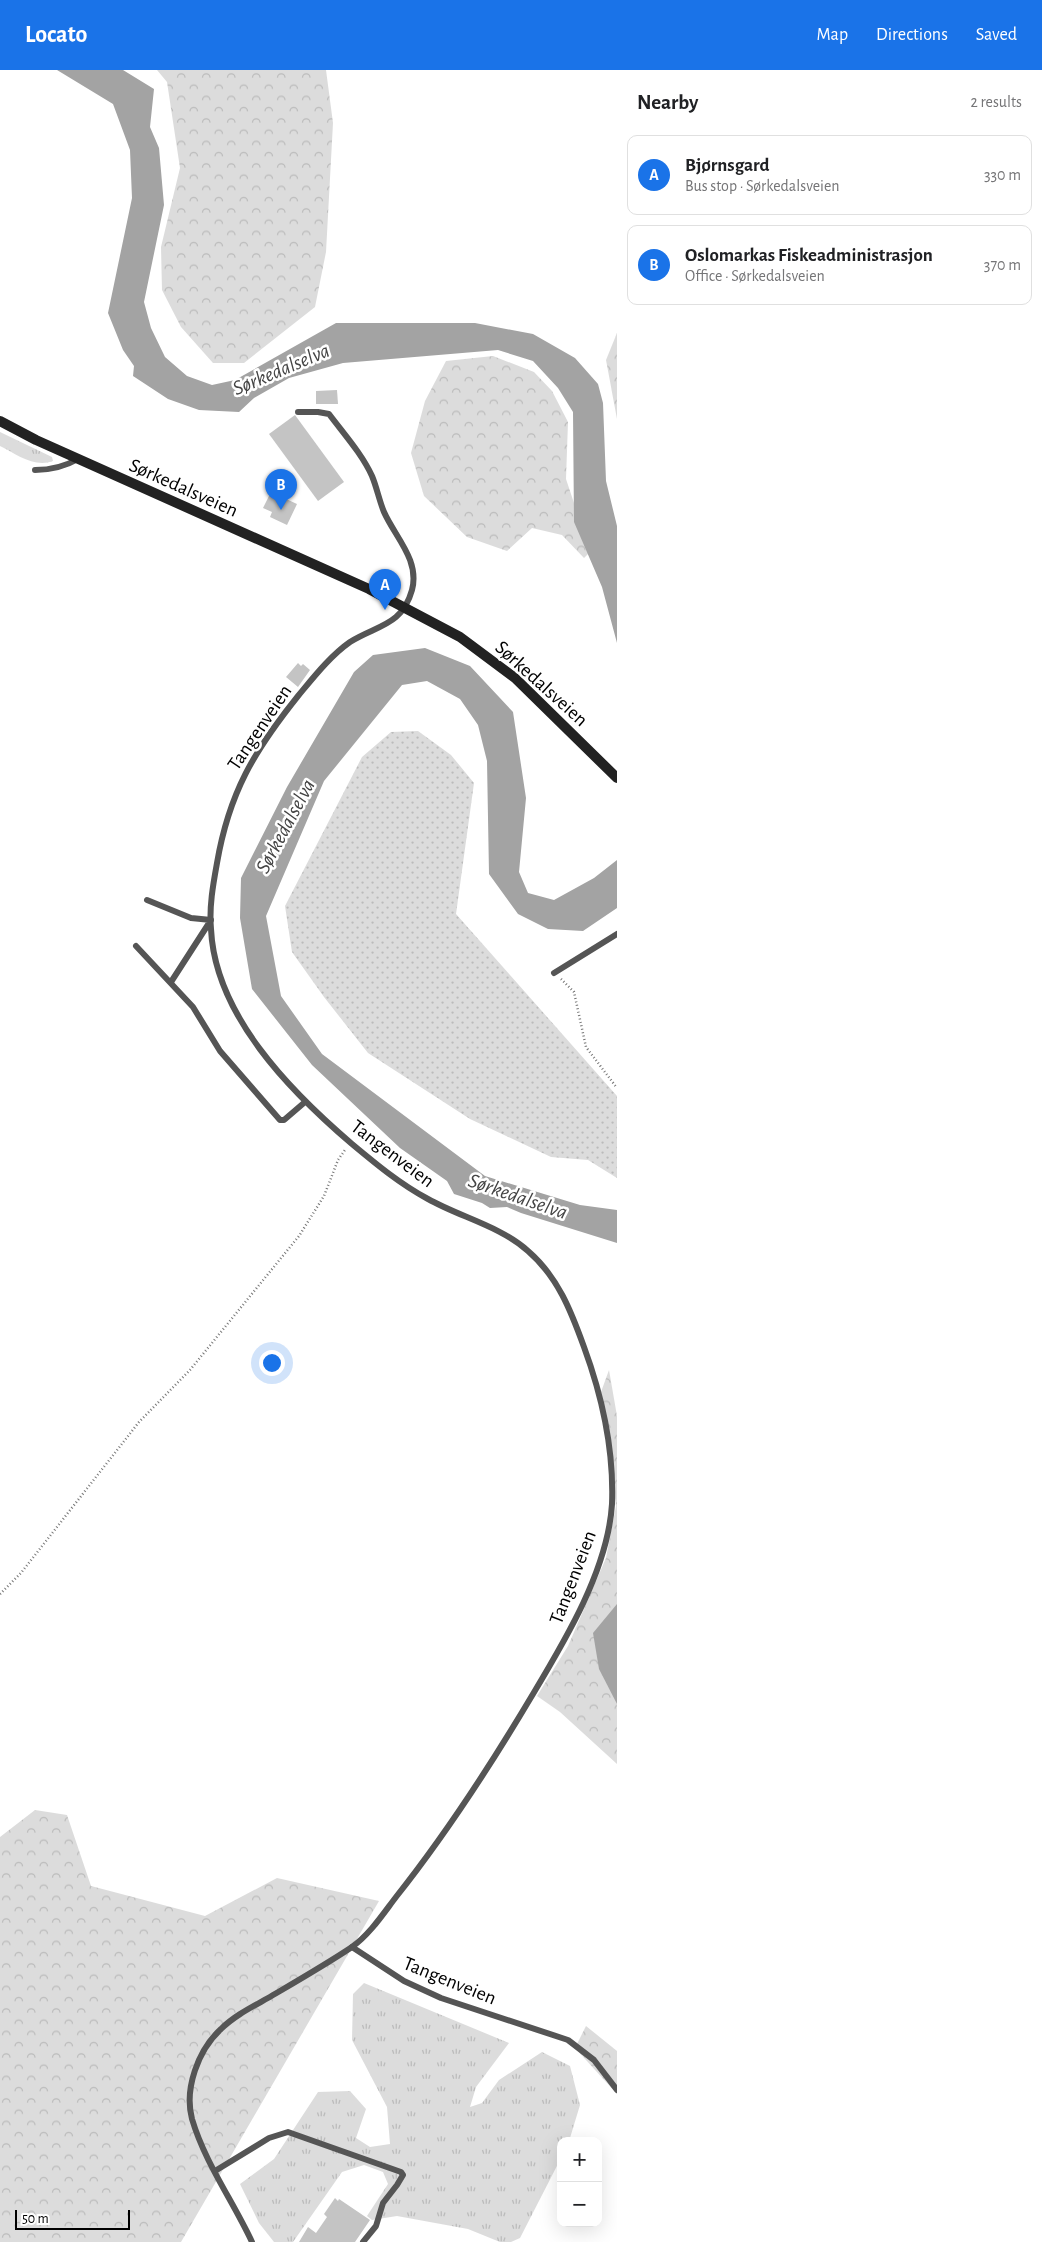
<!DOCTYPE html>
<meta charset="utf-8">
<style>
:root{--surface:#fff;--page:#f2f2f2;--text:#202124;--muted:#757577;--line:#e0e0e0;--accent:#1a73e8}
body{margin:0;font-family:"Alegreya Sans",sans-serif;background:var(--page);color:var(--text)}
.controls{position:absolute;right:15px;bottom:15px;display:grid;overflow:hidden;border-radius:10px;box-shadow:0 5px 20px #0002}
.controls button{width:45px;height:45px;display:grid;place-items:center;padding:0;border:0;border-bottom:1px solid var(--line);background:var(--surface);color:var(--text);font:25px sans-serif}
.scale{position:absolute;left:15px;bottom:12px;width:115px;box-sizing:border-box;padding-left:5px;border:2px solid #000;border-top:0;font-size:14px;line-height:18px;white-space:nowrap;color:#000;-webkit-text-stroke:4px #fff;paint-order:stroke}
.you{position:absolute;left:271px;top:1292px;width:18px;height:18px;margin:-12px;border:4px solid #fff;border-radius:50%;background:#1a73e8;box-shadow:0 0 0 8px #1a73e833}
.badge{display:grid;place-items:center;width:32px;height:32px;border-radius:50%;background:var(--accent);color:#fff;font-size:16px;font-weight:700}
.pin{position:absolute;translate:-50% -41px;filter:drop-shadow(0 1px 2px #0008)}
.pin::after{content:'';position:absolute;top:26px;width:18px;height:15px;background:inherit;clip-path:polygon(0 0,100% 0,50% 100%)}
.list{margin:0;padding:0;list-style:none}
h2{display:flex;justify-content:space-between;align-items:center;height:65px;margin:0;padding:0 20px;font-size:21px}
h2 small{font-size:16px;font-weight:400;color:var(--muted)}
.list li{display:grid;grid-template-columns:32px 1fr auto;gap:15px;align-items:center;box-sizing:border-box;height:80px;margin:0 10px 10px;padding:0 10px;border:1px solid var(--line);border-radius:10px}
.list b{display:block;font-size:19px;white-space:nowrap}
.list p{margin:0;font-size:16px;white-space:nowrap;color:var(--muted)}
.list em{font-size:16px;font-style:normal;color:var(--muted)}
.map{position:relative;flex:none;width:617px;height:2172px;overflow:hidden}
header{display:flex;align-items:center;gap:30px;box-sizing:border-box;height:70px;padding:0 25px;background:var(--accent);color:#fff}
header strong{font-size:24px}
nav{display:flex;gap:28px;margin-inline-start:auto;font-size:18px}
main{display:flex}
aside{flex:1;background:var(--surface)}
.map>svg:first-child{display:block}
.grass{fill:url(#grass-tufts)}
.forest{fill:url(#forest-crowns)}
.park{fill:url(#park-dots)}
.water{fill:#a3a3a3}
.building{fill:#c4c4c4}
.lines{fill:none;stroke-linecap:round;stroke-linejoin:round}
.path{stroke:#777;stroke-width:2.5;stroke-dasharray:1 2.5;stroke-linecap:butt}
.lane{stroke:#555;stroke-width:6}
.secondary{stroke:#222;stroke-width:10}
.labels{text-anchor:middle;stroke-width:5;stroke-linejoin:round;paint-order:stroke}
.street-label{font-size:20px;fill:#000;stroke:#fff}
.water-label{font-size:21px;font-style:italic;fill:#444;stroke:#fff}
</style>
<header>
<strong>Locato</strong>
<nav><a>Map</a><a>Directions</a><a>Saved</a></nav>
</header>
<main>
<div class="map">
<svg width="617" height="2172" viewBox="0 0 617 2172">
<defs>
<pattern id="grass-tufts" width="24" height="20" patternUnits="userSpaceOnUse" patternTransform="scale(1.25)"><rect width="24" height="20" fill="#dcdcdc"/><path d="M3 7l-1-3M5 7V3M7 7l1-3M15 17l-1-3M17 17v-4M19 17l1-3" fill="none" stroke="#bbb"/></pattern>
<pattern id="forest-crowns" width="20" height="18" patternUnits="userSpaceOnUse" patternTransform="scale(1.25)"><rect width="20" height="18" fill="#dcdcdc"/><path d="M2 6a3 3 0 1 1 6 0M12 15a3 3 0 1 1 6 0" fill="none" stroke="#bbb"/></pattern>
<pattern id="park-dots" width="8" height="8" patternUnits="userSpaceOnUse" patternTransform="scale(1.25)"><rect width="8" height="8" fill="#dcdcdc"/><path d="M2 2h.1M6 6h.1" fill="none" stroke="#bbb" stroke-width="1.8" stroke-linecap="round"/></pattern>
</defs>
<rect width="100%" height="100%" fill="#fff"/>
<g class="grass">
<path d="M 0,362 L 52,387 L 53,391 C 34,398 16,384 0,376 Z"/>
<polygon points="364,1913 509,1973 476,2017 470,2037 482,2033 499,2010 542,1982 570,1996 580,2035 570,2068 569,2071 561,2071 561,2088 520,2168 511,2172 500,2172 468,2159 397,2146 372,2150 367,2146 388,2114 383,2102 364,2095 342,2102 293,2172 274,2172 259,2153 240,2114 274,2089 318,2022 350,2021 366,2039 356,2068 370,2077 390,2074 387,2037 352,1970 353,1924"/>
</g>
<g class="forest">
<polygon points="157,0 326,0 333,53 326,182 315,237 244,293 213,293 181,257 162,220 161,177 180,98 167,12"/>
<polygon points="617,263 617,349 606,290"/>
<polygon points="493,286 534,302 552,321 568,352 566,409 576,439 596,476 584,488 562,465 532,458 507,481 467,467 424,426 411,383 425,331 446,291"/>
<polygon points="609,1300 617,1346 617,1694 560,1642 537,1626 568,1576 606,1488 616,1436 601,1322"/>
<polygon points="35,1740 67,1745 91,1816 205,1846 277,1808 379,1831 181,2172 0,2172 0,1767"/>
<polygon points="586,1956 617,1981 617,2024 575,1978"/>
</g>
<polygon class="park" points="418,661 451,685 474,713 456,844 617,1026 617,1108 588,1090 551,1087 470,1049 368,983 324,927 292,882 285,836 362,687 391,662"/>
<g class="water">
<polygon points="57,0 123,0 154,19 150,57 159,78 164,135 144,232 151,258 165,287 187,306 212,315 235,310 336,253 475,253 533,264 575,288 598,314 603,333 606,411 617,456 617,573 602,517 574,452 573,342 558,318 533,291 498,280 343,293 289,308 254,328 239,342 199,340 168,329 133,306 134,296 123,280 108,243 132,128 130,80 113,34"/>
<polygon points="425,578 470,596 513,642 526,728 519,802 528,823 554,830 594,808 617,790 617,838 583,861 548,859 518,844 489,804 487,691 478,655 460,629 427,611 402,615 324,711 266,846 281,926 322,984 485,1106 580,1135 617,1140 617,1173 521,1143 507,1137 490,1138 482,1133 454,1124 447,1111 400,1078 312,995 252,919 240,848 241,808 287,717 354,602 373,585"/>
<polygon points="617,1534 617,1634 599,1599 593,1563"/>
</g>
<g class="building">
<polygon points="337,320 338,334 316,334 316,321"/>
<polygon points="295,345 344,412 318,431 269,364"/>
<polygon points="271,422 297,434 287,455 270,447 272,442 263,438"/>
<polygon points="298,593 301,596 303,594 310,600 298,617 286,607"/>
<polygon points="283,618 291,624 276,644 268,637"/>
<polygon points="335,2128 338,2131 339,2129 370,2150 355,2172 299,2172 308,2157 316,2163 327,2147 324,2144"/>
</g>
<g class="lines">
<g class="path">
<polyline points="561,909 574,922 586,977 617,1018"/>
<polyline points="0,1524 21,1503 139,1352 190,1300 299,1166 324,1126 338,1090 345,1080"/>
</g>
<g class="lane">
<path d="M 298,342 L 318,342 L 329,344 C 344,364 362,384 372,406 C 377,418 379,430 384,442 C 395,467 420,490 412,520 C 402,556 377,555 350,572 C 330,586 313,608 298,626 C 254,681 229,723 217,793 C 213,815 209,837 211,859 C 215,945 290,1021 352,1074 C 376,1094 400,1114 428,1129 C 460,1147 500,1156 528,1181 C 558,1207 571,1241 584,1277 C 602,1326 614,1382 612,1434 C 608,1499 566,1569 533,1624 C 492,1693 446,1764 396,1827 C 383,1844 370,1864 352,1877 L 404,1911 L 441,1928 L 568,1970 L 594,1990 L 617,2020"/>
<path d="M 35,400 C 51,400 64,397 78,389"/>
<polyline points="147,830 191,848 211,850 171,912"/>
<polyline points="136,876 193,937 220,981 280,1050 284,1050 305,1032"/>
<polyline points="554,903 617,864"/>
<polyline points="215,2101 269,2068 288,2062 401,2102 403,2105 397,2115 383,2133 376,2156 363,2172"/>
<path d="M 252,2172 C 233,2131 205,2093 192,2049 C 184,2019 198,1980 221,1959 C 234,1946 252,1937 268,1928 C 297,1911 325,1895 352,1877"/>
</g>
<polyline class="secondary" points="0,351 36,370 369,519 460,567 515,608 617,708"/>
</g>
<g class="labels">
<g class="street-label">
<text transform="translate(184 417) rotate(24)" y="7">Sørkedalsveien</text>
<text transform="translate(542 613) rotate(42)" y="7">Sørkedalsveien</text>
<text transform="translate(259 657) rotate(-56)" y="7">Tangenveien</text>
<text transform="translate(393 1083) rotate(37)" y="7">Tangenveien</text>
<text transform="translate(572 1507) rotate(-69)" y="7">Tangenveien</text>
<text transform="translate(450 1910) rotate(22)" y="7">Tangenveien</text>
</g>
<g class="water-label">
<text transform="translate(281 299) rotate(-23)" y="7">Sørkedalselva</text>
<text transform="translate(285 756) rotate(-62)" y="7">Sørkedalselva</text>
<text transform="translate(518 1126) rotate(19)" y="7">Sørkedalselva</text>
</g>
</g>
</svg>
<div class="controls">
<button>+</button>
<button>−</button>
</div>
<div class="scale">50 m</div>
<div class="you"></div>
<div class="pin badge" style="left:385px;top:540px">A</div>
<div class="pin badge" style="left:281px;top:440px">B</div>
</div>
<aside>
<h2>Nearby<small>2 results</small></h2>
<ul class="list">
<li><span class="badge">A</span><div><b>Bjørnsgard</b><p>Bus stop · Sørkedalsveien</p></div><em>330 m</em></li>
<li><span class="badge">B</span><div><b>Oslomarkas Fiskeadministrasjon</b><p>Office · Sørkedalsveien</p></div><em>370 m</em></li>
</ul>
</aside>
</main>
